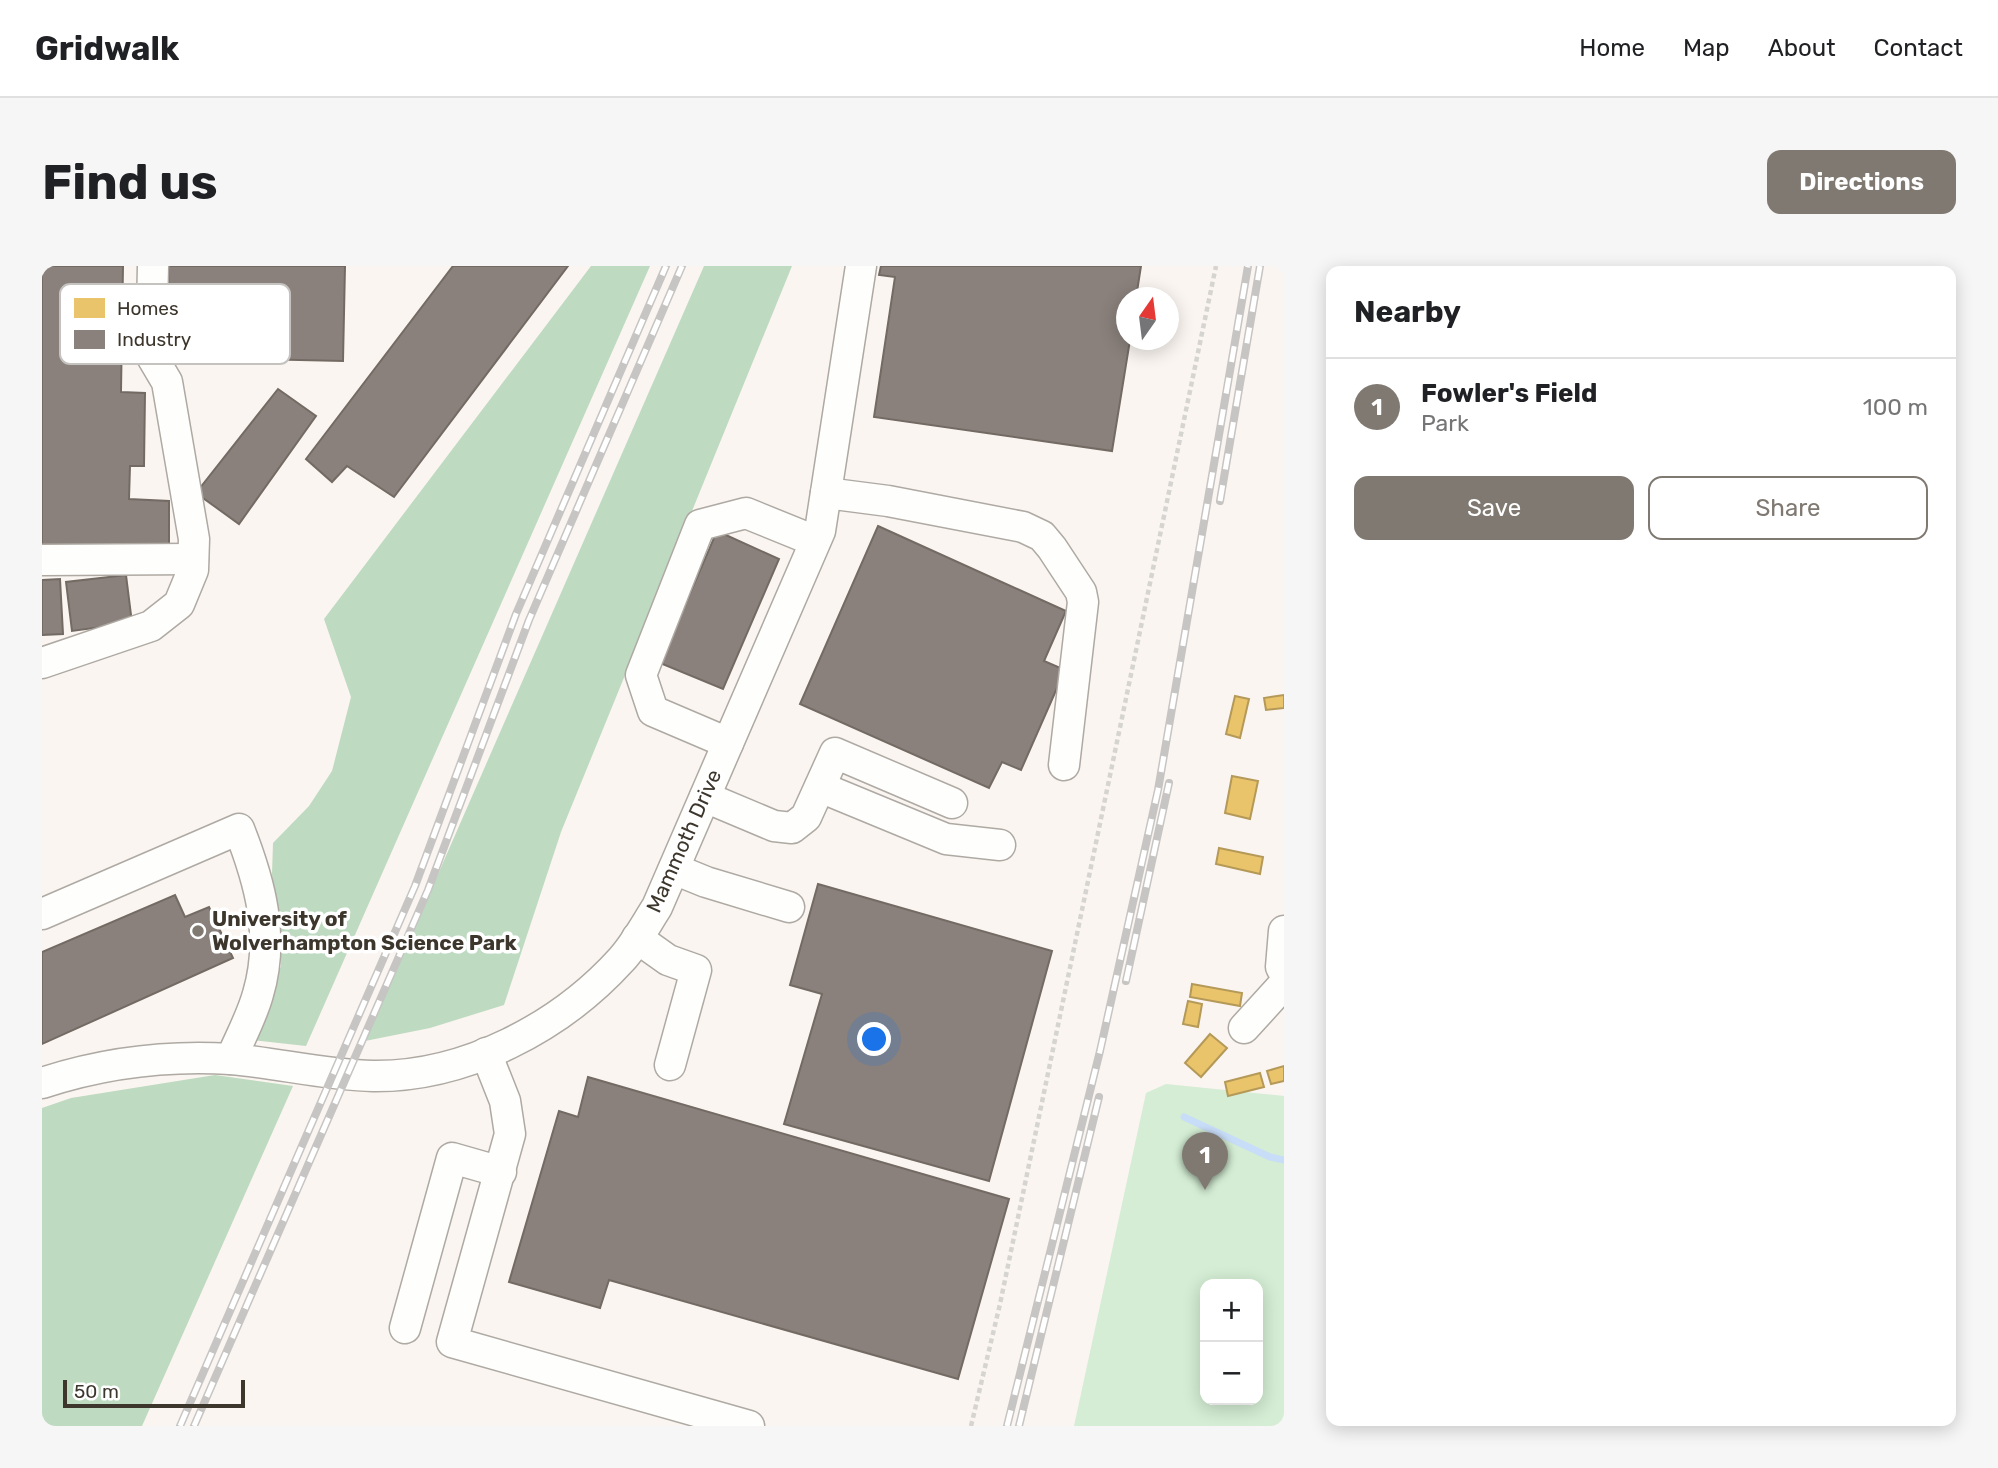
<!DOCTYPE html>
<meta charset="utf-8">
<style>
:root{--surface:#fff;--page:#f6f6f6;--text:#202124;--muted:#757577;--line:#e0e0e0;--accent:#7f7971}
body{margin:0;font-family:Rubik,sans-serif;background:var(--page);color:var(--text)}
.controls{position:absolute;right:21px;bottom:21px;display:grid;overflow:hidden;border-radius:14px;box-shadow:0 4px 18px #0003}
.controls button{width:63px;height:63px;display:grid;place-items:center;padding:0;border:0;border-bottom:2px solid var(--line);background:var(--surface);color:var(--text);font:35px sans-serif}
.compass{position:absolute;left:1074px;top:21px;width:63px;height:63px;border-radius:50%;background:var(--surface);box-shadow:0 4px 18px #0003;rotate:14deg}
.scale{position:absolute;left:21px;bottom:18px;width:182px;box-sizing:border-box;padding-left:7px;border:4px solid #3d362d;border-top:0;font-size:19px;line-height:24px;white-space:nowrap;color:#3d362d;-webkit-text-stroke:5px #fff;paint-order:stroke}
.you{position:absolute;left:833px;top:774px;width:24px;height:24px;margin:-18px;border:5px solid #fff;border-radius:50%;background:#1a73e8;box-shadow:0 0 0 10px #1a73e833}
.badge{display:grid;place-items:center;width:46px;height:46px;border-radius:50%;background:var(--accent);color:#fff;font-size:23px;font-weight:700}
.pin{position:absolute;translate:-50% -58px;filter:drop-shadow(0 2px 4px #0008)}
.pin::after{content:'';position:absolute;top:37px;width:24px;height:21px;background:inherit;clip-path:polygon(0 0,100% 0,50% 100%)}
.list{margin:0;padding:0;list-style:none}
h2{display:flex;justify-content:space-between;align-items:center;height:91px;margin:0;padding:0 28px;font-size:30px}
h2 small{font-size:23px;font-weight:400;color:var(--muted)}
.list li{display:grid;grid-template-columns:46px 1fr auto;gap:21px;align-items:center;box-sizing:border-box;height:98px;padding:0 28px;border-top:2px solid var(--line)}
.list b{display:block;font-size:26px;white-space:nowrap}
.list p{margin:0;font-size:23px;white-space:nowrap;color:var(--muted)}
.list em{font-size:23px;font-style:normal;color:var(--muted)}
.actions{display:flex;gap:14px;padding:21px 28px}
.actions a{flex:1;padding:16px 0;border:2px solid var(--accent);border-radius:14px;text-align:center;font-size:24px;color:var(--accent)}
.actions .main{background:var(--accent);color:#fff}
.map{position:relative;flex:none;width:1242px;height:1160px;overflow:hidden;border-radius:14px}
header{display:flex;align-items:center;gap:42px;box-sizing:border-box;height:98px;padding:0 35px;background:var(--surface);border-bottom:2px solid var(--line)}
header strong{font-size:33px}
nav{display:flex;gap:38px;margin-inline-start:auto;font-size:24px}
.intro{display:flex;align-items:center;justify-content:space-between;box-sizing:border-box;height:168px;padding:0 42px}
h1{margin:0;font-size:49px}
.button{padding:18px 32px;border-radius:14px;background:var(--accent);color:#fff;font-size:24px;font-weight:700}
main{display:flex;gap:42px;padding:0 42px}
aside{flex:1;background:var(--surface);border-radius:14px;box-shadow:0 4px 18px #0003}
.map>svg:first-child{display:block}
.green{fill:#d4edd4;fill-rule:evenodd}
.forest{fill:#bedac0}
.homes{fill:#e9c46a;stroke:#b59958;stroke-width:2}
.industry{fill:#8a817c;stroke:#736a64;stroke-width:2}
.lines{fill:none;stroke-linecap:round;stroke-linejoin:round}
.stream{stroke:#c8ddf8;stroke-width:7}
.minor-casing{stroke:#aea9a2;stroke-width:33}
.path{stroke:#d6d4d0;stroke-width:4.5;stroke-dasharray:5 3.5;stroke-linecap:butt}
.minor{stroke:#fefefd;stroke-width:30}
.rail-casing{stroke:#c6c5c3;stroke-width:8}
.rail{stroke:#fff;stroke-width:5;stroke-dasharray:16;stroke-linecap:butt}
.poi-dot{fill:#7f7971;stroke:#fff;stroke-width:2.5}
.labels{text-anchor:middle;stroke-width:7;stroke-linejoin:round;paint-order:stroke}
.street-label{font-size:21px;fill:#3d362d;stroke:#fff}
.poi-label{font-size:21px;font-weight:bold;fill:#3d362d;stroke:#fff;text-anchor:start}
.key{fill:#fff;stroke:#c5c3c0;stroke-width:2}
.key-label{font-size:19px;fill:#3d362d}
</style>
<header>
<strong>Gridwalk</strong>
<nav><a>Home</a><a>Map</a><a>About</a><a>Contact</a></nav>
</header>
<div class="intro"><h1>Find us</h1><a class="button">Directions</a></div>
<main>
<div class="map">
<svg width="1242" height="1160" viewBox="0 0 1242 1160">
<rect width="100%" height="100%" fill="#faf5f0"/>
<path class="green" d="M 1124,818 L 1242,830 L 1242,1160 L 1032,1160 L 1104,827 ZM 1163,1018 L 1216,1018 L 1216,1134 L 1163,1134 Z"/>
<g class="forest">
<polygon points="549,0 608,0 264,780 210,774 239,700 230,608 231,577 267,540 290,505 309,431 282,353"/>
<polygon points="662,0 750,0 519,566 462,739 388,762 323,775"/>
<polygon points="173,809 251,820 100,1160 0,1160 0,842 29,832"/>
</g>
<g class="homes">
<polygon points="1242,429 1242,442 1224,444 1222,432"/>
<polygon points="1193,430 1207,433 1198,472 1184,468"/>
<polygon points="1190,510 1216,515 1208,553 1183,547"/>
<polygon points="1177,582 1221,591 1218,608 1174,598"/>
<polygon points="1150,718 1200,727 1198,740 1148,731"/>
<polygon points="1146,735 1160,738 1156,761 1141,758"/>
<polygon points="1168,768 1185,782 1159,811 1143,797"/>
<polygon points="1242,800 1242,815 1229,818 1225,805"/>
<polygon points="1218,807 1222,821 1186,830 1183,816"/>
</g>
<g class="industry">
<polygon points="0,0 81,0 79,126 103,127 102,200 88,200 87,233 127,235 127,288 0,288"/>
<polygon points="127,0 303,0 301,95 126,91"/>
<polygon points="411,0 526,0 352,231 305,200 290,216 264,193"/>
<polygon points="839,0 1099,0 1094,32 1084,32 1084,74 1088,74 1070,185 832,151 853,11 837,9"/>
<polygon points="236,123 274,150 197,258 154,227"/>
<polygon points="836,260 1024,345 1002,395 1023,404 979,504 960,496 947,522 758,438"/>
<polygon points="675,265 737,293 681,423 618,397"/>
<polygon points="84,309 90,357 30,365 24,316"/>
<polygon points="18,313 21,368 0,369 0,314"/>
<polygon points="776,618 1010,685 947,915 742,858 780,728 748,719"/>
<polygon points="133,629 143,651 167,641 191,692 0,778 0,686"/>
<polygon points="546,811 967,933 916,1113 567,1014 558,1042 467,1016 517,845 536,851"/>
</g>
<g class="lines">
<polyline class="stream" points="1142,851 1228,891 1242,894"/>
<defs>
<g id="minor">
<polyline points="784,227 846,235 981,261 1000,270 1010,282 1039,326 1041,336 1022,499"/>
<polyline points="0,294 151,293"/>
<polyline points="0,397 109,360 137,338 151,304 152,273 125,116 109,89 111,0"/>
<polyline points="686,477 611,445 599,409 658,259 704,247 773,275"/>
<polyline points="778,521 904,573 958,579"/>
<polyline points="663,531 732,560 750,562 764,551 793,487 910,537"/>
<polyline points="632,603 664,616 747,641"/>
<path d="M 0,648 L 197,563 C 218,616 233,671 216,728 C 210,750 198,772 189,793"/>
<polyline points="1242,665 1239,701 1242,706"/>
<polyline points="595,672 626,694 654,704 628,799"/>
<polyline points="1202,762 1242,718"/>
<polyline points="444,787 463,835 468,868 410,1076 707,1160"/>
<path d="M 0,817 C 61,797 124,789 189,793 C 236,797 283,809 331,810 C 424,811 518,761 579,694 C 593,679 604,658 615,641 L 778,265 L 819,0"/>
<polyline points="363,1062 410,892 459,906"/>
</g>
</defs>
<use href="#minor" class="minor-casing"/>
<polyline class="path" points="929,1160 958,1038 1174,0"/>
<use href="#minor" class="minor"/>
<defs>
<g id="rail">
<polyline points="1178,235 1218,0"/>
<polyline points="1084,715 1127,517"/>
<polyline points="138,1160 373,620 474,348 624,0"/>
<polyline points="152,1160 386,624 487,354 640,0"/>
<polyline points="965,1160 1058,785 1116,524 1206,0"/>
<polyline points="977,1160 1057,831"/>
</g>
</defs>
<use href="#rail" class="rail-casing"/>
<use href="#rail" class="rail"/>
</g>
<circle class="poi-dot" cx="156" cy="665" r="7"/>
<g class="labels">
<g class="street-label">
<text transform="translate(642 575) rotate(-66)" y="7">Mammoth Drive</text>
</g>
<g class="poi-label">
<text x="170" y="660">University of<tspan x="170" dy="24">Wolverhampton Science Park</tspan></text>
</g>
</g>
<rect x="18" y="18" width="230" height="80" rx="10" class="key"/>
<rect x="32" y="32" width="31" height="20" fill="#e9c46a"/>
<rect x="32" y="64" width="31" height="19" fill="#8a817c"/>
<g class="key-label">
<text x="75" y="49">Homes</text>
<text x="75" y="80">Industry</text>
</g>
</svg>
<div class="controls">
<button>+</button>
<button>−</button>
</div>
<svg class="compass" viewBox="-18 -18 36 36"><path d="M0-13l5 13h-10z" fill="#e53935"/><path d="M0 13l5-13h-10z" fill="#757577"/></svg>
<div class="scale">50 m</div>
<div class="you"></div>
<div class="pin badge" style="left:1163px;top:924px">1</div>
</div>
<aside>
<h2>Nearby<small></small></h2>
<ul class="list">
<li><span class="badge">1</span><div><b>Fowler's Field</b><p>Park</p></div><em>100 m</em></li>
</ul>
<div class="actions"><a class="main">Save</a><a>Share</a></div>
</aside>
</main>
